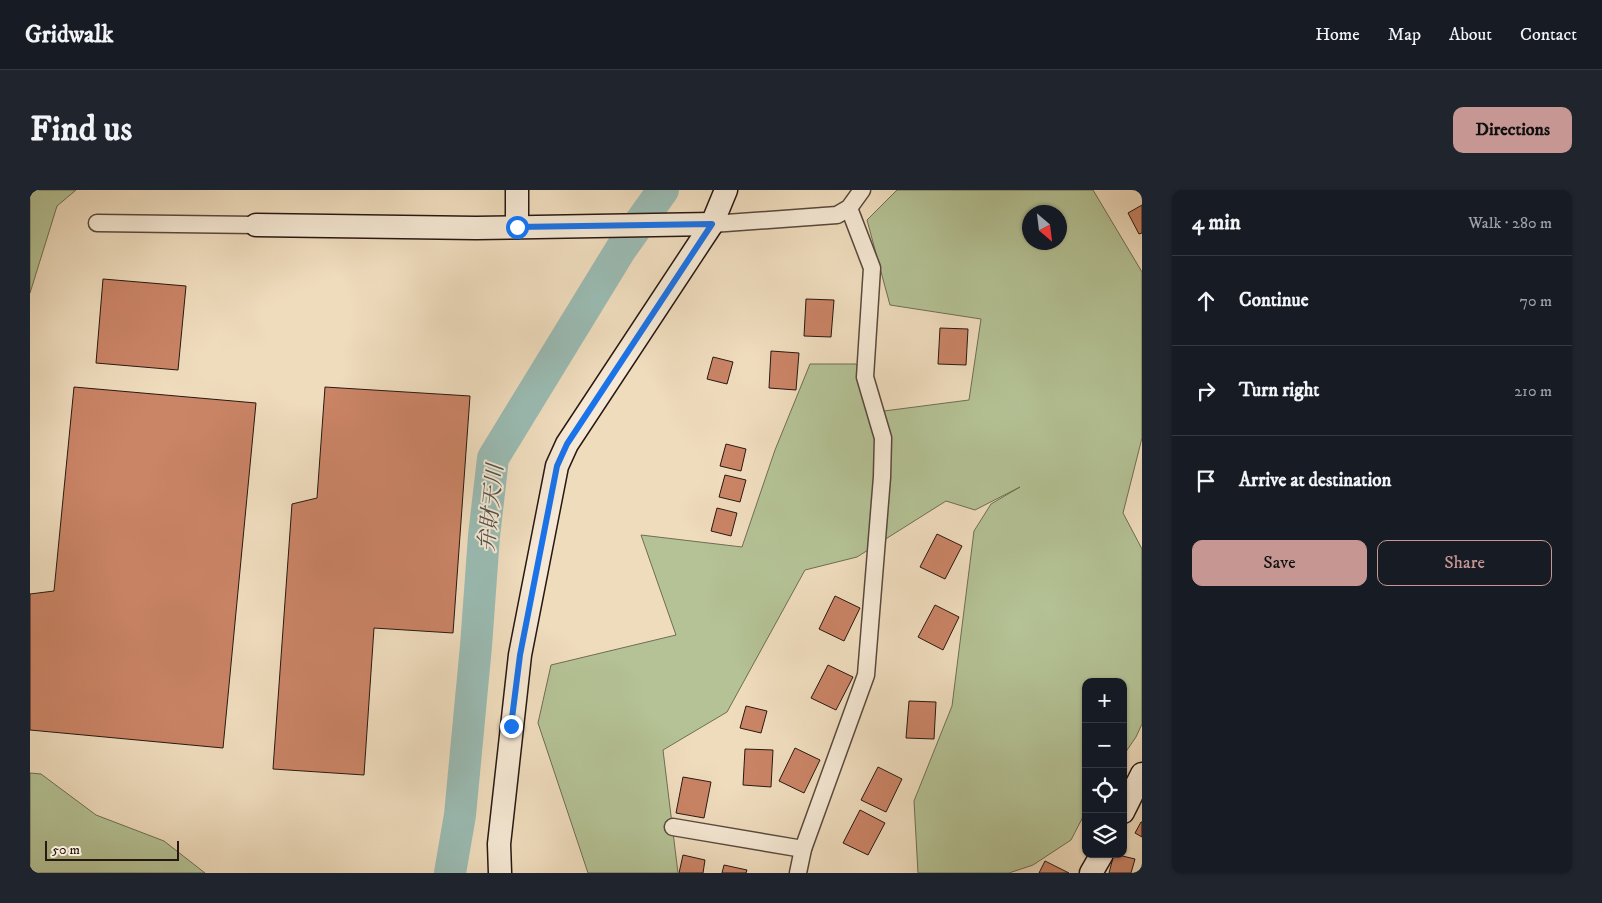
<!DOCTYPE html>
<meta charset="utf-8">
<style>
:root{--surface:#171b24;--page:#20242c;--text:#f1f3f6;--muted:#9ea1a6;--line:#363941;--accent:#c59692}
body{margin:0;font-family:"IM FELL DW Pica","Noto Serif JP",serif;background:var(--page);color:var(--text)}
.controls{position:absolute;right:15px;bottom:15px;display:grid;overflow:hidden;border-radius:10px;box-shadow:0 1px 4px #0004}
.controls button{width:45px;height:45px;display:grid;place-items:center;padding:0;border:0;border-bottom:1px solid var(--line);background:var(--surface);color:var(--text);font:25px sans-serif}
.compass{position:absolute;left:992px;top:15px;width:45px;height:45px;border-radius:50%;background:var(--surface);box-shadow:0 1px 4px #0004;rotate:152deg}
.scale{position:absolute;left:15px;bottom:12px;width:134px;box-sizing:border-box;padding-left:5px;border:2px solid #281812;border-top:0;font-size:14px;line-height:18px;white-space:nowrap;color:#281812;-webkit-text-stroke:4px #f5e8d4;paint-order:stroke}
.stop{position:absolute;width:15px;height:15px;margin:-11px;border:4px solid #1a73e8;border-radius:50%;background:#fff}
.stop.end{background:#1a73e8;border-color:#fff;box-shadow:0 1px 5px #0008}
.list{margin:0;padding:0;list-style:none}
h2{display:flex;justify-content:space-between;align-items:center;height:65px;margin:0;padding:0 20px;font-size:21px}
h2 small{font-size:16px;font-weight:400;color:var(--muted)}
.list li{display:grid;grid-template-columns:32px 1fr auto;gap:15px;align-items:center;box-sizing:border-box;height:90px;padding:0 20px;border-top:1px solid var(--line)}
.list b{display:block;font-size:19px;white-space:nowrap}
.list em{font-size:16px;font-style:normal;color:var(--muted)}
.actions{display:flex;gap:10px;padding:15px 20px}
.actions a{flex:1;padding:11px 0;border:1px solid var(--accent);border-radius:10px;text-align:center;font-size:18px;color:var(--accent)}
.actions .main{background:var(--accent);color:#111}
.icon{flex:none;width:28px;height:28px;fill:none;stroke:currentColor;stroke-width:2;stroke-linecap:round;stroke-linejoin:round}
.map{position:relative;flex:none;width:1112px;height:683px;overflow:hidden;border-radius:10px}
header{display:flex;align-items:center;gap:30px;box-sizing:border-box;height:70px;padding:0 25px;background:var(--surface);border-bottom:1px solid var(--line)}
header strong{font-size:24px}
nav{display:flex;gap:28px;margin-inline-start:auto;font-size:18px}
.intro{display:flex;align-items:center;justify-content:space-between;box-sizing:border-box;height:120px;padding:0 30px}
h1{margin:0;font-size:35px}
.button{padding:12px 22px;border-radius:10px;background:var(--accent);color:#111;font-size:18px;font-weight:700}
main{display:flex;gap:30px;padding:0 30px}
aside{flex:1;background:var(--surface);border-radius:10px;box-shadow:0 1px 4px #0004}
.map>svg:first-child{display:block}
.green{fill:#b4c295;stroke:#6e6d54;fill-rule:evenodd}
.lines{fill:none;stroke-linecap:round;stroke-linejoin:round}
.river{stroke:#9abbb3;stroke-width:32}
.building{fill:#ca8466;stroke:#281812}
.street-casing{stroke:#5a493d;stroke-width:19}
.secondary-casing{stroke:#281812;stroke-width:25}
.street{stroke:#f5e8d4;stroke-width:16}
.secondary{stroke:#f5e8d4;stroke-width:22}
.route{stroke:#1a73e8;stroke-width:6}
.labels{text-anchor:middle;stroke-width:4;stroke-linejoin:round;paint-order:stroke}
.water-label{font-size:22px;font-style:italic;fill:#50514a;stroke:#f5e8d4}
</style>
<header>
<strong>Gridwalk</strong>
<nav><a>Home</a><a>Map</a><a>About</a><a>Contact</a></nav>
</header>
<div class="intro"><h1>Find us</h1><a class="button">Directions</a></div>
<main>
<div class="map">
<svg width="1112" height="683" viewBox="0 0 1112 683">
<rect width="100%" height="100%" fill="#efdcbd"/>
<filter id="stains"><feTurbulence type="fractalNoise" baseFrequency=".004" numOctaves="4"/><feColorMatrix values="0 0 0 0 .2 0 0 0 0 .09 0 0 0 0 .02 0 0 0 .5 -.17"/></filter>
<radialGradient id="worn" r=".72"><stop offset=".6" stop-color="#630" stop-opacity="0"/><stop offset="1" stop-color="#630" stop-opacity=".3"/></radialGradient>
<g class="green">
<polygon points="0,0 46,0 27,16 0,103"/>
<path d="M 867,0 L 1063,0 L 1112,82 L 1112,248 L 1093,323 L 1112,359 L 1112,534 L 1106,547 L 1093,566 L 1093,492 L 1056,492 L 1056,621 L 1041,650 L 1003,675 L 979,683 L 888,683 L 884,611 L 922,516 L 944,341 L 961,314 L 990,297 L 945,320 L 916,311 L 827,367 L 775,380 L 697,522 L 633,560 L 648,683 L 558,683 L 508,533 L 521,475 L 646,445 L 611,345 L 712,357 L 745,260 L 780,174 L 826,174 L 854,221 L 939,210 L 951,129 L 860,115 L 837,30 ZM 999,22 L 1030,22 L 1030,52 L 999,52 Z"/>
<polygon points="0,583 11,584 66,625 134,651 175,683 0,683"/>
</g>
<g class="lines">
<polyline class="river" points="420,683 430,625 446,456 454,346 463,268 591,59 633,0"/>
</g>
<g class="building">
<polygon points="1112,15 1112,43 1109,44 1098,23"/>
<polygon points="73,89 156,96 148,180 66,173"/>
<polygon points="776,109 804,110 801,147 774,146"/>
<polygon points="910,138 938,139 936,175 908,174"/>
<polygon points="741,161 769,163 766,200 739,198"/>
<polygon points="683,167 703,172 697,194 677,189"/>
<polygon points="44,197 226,213 193,558 0,540 0,404 24,401"/>
<polygon points="295,197 440,206 423,443 344,438 334,585 243,579 262,314 287,308"/>
<polygon points="696,254 716,259 711,281 690,276"/>
<polygon points="695,285 716,290 710,312 689,307"/>
<polygon points="687,318 707,323 701,346 681,341"/>
<polygon points="907,344 932,356 915,389 890,377"/>
<polygon points="805,406 830,418 814,451 789,439"/>
<polygon points="905,415 929,427 913,460 888,447"/>
<polygon points="798,475 823,487 806,520 781,508"/>
<polygon points="879,511 906,512 904,549 876,548"/>
<polygon points="716,516 737,521 731,543 710,538"/>
<polygon points="765,558 790,570 774,603 749,591"/>
<polygon points="715,559 743,560 741,597 713,595"/>
<polygon points="848,577 872,589 856,622 831,610"/>
<polygon points="653,587 681,592 674,628 646,623"/>
<polygon points="830,620 855,633 838,665 813,653"/>
<polygon points="1111,632 1112,632 1112,647 1105,643"/>
<polygon points="1084,664 1105,669 1101,683 1079,683"/>
<polygon points="653,665 675,670 673,683 649,683"/>
<polygon points="1015,671 1039,683 1009,683"/>
<polygon points="694,675 717,680 716,683 692,683"/>
</g>
<g class="lines">
<defs>
<g id="street">
<polyline points="67,33 226,35"/>
<polyline points="682,34 807,25 819,18 832,0"/>
<polyline points="643,637 773,659"/>
<polyline points="768,683 773,659 836,485 852,287 853,248 835,187 842,78 819,18"/>
</g>
<g id="secondary">
<polyline points="226,35 446,38 682,34"/>
<polyline points="487,37 487,0"/>
<polyline points="1093,622 1112,584"/>
<polyline points="470,683 469,654 490,465 527,276 537,254 682,34 696,0"/>
<polyline points="1061,683 1072,664"/>
</g>
</defs>
<use href="#street" class="street-casing"/>
<use href="#secondary" class="secondary-casing"/>
<use href="#street" class="street"/>
<use href="#secondary" class="secondary"/>
</g>
<g class="lines">
<polyline class="route" points="481,536 490,465 527,276 537,254 682,34 487,37"/>
</g>
<g class="labels">
<g class="water-label">
<text transform="translate(460 318) rotate(-84)" y="8">弁財天川</text>
</g>
</g>
<rect width="100%" height="100%" filter="url(#stains)"/>
<rect width="100%" height="100%" fill="url(#worn)"/>
</svg>
<div class="controls">
<button>+</button>
<button>−</button>
<button><svg class="icon" aria-label="locate" viewBox="0 0 24 24"><circle cx="12" cy="12" r="6"/><path d="M12 2v4M12 18v4M2 12h4M18 12h4"/></svg></button>
<button><svg class="icon" aria-label="layers" viewBox="0 0 24 24"><path d="M12 4l9 5-9 5-9-5zM3 14l9 5 9-5"/></svg></button>
</div>
<svg class="compass" viewBox="-18 -18 36 36"><path d="M0-13l5 13h-10z" fill="#e53935"/><path d="M0 13l5-13h-10z" fill="#9ea1a6"/></svg>
<div class="scale">50 m</div>
<div class="stop" style="left:487px;top:37px"></div>
<div class="stop end" style="left:481px;top:536px"></div>
</div>
<aside>
<h2>4 min<small>Walk · 280 m</small></h2>
<ul class="list">
<li><svg class="icon" aria-label="ahead" viewBox="0 0 24 24"><path d="M12 20V5M6 11l6-6 6 6"/></svg><div><b>Continue</b></div><em>70 m</em></li>
<li><svg class="icon" aria-label="right" viewBox="0 0 24 24"><path d="M7 20v-9h11M14 6l5 5-5 5"/></svg><div><b>Turn right</b></div><em>210 m</em></li>
<li><svg class="icon" aria-label="arrive" viewBox="0 0 24 24"><path d="M6 21V4h12l-3 4 3 4H6"/></svg><div><b>Arrive at destination</b></div></li>
</ul>
<div class="actions"><a class="main">Save</a><a>Share</a></div>
</aside>
</main>
